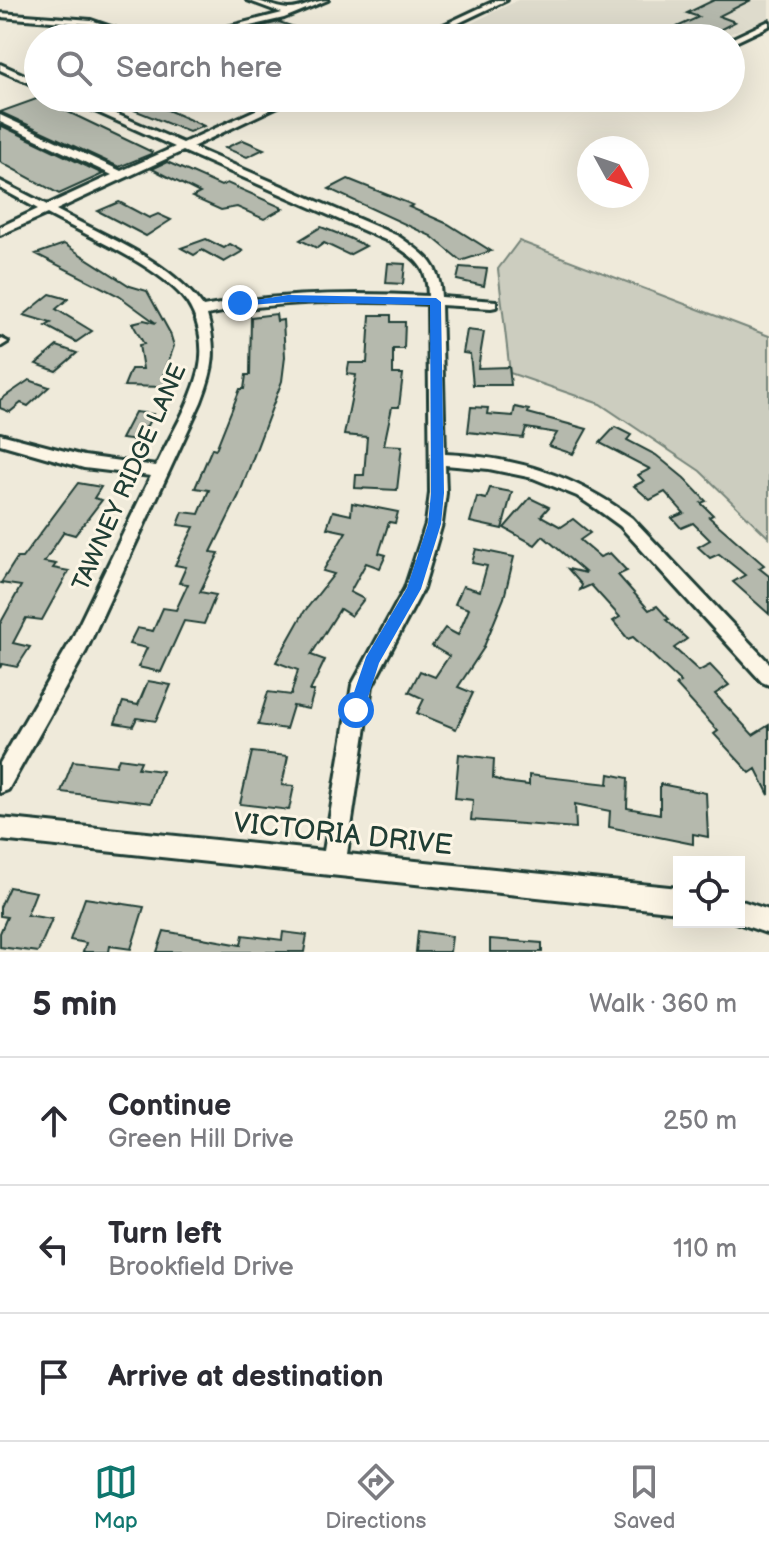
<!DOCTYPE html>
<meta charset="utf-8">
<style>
:root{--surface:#fff;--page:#f7f7f7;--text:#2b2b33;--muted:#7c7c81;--line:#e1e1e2;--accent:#0f766e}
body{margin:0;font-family:"Balsamiq Sans",sans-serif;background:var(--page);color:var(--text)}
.controls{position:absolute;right:24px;bottom:24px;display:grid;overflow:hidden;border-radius:0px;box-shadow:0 8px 32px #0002}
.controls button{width:72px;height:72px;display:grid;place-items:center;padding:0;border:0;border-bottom:2px solid var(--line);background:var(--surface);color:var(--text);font:40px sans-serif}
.compass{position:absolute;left:577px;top:136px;width:72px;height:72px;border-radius:50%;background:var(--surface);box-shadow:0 8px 32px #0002;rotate:130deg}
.stop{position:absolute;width:24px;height:24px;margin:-18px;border:6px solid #1a73e8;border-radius:50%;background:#fff}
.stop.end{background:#1a73e8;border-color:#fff;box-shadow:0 2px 8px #0008}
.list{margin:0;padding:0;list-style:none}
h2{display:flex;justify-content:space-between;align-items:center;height:104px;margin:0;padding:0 32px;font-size:34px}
h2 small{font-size:26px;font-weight:400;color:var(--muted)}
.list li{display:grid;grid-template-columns:52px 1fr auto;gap:24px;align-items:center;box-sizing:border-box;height:128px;padding:0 32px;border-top:2px solid var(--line)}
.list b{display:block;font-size:30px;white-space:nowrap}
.list p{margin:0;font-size:26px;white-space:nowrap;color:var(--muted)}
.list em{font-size:26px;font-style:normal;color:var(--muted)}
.icon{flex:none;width:44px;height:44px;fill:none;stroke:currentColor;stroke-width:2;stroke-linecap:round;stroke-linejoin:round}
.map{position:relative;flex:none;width:769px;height:952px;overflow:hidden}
.search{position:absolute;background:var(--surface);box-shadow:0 8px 32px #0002;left:24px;right:24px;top:24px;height:88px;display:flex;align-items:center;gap:20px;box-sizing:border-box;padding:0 28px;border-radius:44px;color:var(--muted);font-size:30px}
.sheet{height:488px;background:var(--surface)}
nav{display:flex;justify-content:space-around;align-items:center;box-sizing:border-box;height:112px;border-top:2px solid var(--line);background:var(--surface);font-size:22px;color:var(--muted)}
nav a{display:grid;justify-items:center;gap:4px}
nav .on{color:var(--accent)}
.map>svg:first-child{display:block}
.built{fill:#dedbcc}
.green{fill:#cccdbf;stroke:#76857a;stroke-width:2}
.building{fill:#b5b9ad;stroke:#1f3d34;stroke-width:2}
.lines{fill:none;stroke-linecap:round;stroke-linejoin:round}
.minor-casing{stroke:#1f3d34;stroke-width:6}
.minor{fill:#fcf5e5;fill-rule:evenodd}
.route{fill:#1a73e8}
.labels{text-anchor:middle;stroke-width:6;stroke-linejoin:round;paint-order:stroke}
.street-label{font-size:24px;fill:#1f3d34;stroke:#fcf5e5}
.near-street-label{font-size:28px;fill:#1f3d34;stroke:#fcf5e5}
</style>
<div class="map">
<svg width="769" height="952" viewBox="0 0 769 952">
<rect width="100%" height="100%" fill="#efeada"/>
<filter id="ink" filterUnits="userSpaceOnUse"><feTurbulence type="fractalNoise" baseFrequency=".0125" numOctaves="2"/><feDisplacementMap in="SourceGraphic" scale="16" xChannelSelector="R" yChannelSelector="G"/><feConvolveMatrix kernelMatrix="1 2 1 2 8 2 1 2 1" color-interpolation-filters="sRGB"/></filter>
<g filter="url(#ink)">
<polygon class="built" points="518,0 769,0 769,18 719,38 468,38 452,33"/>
<polygon class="green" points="519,241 769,336 769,538 700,471 600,404 510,373 498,269"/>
<g class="building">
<polygon points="714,0 751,0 719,16 735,22 704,38 653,38 699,17 687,13"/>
<polygon points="279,22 294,27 263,36 246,30"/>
<polygon points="39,98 152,152 151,154 119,167 0,112"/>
<polygon points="147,101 204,126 189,132 129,108"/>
<polygon points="0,125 103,174 59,194 0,162"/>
<polygon points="243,140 264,149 247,157 225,148"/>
<polygon points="167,162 221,186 227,183 283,208 264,219 237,207 221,210 192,197 200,193 152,169"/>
<polygon points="348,179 413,205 409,207 448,224 491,251 461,261 431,236 329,189"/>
<polygon points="119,202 149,218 158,214 171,220 146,236 98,211"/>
<polygon points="321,227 349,238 366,246 349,255 324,243 317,248 300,240"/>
<polygon points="206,239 224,248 230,244 243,251 224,262 202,250 194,255 181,248"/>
<polygon points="64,244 130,286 147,291 170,333 174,346 164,374 170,374 165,387 124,386 131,369 143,369 139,345 144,344 132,323 144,320 156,323 119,296 36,254"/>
<polygon points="388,263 405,264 403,284 386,283"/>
<polygon points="460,267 487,269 484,286 457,280"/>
<polygon points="50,294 68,299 56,309 92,331 76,342 46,326 51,323 24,315"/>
<polygon points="276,314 277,321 283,320 285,357 282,381 239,495 211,552 219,553 200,592 216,595 204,624 184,621 161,672 138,667 147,648 129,644 137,628 153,631 163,608 176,610 188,584 179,583 186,567 175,565 194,527 178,525 183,512 199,514 209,490 195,488 212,448 216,449 240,389 244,389 246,375 250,375 251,317"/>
<polygon points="370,315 391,315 391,322 405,322 404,349 393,349 393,374 403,374 399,407 392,407 384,445 402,446 397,490 355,488 356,475 364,475 367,437 344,435 356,375 347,374 349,363 367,363"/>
<polygon points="467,330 484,332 478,368 509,367 511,385 473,385 470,354 463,353"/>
<polygon points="57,346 77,353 56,371 36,364"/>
<polygon points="29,380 49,387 28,406 21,403 10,412 0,408 0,400"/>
<polygon points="471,407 488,408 487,414 513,416 515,407 529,410 528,413 587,429 573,454 549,446 557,433 526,428 523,438 468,432"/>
<polygon points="135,412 153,414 139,441 121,439"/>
<polygon points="615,427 631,435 627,440 656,455 684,478 706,501 701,503 713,515 709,517 764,565 759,568 769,576 769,614 733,582 745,575 719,554 710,558 698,547 710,540 693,523 681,528 672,518 684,513 665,492 650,500 634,486 644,481 638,475 650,469 600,443"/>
<polygon points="78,483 101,487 94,498 102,500 75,535 64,532 44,562 56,564 53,568 69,571 42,620 26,618 13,643 30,647 17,667 2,664 0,668 0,624 21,586 1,583 17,558 22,558"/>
<polygon points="490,488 512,492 502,529 470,522 477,497 486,499"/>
<polygon points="530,498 549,507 541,516 561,527 573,519 590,533 580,540 600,557 610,553 627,571 618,575 649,610 657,606 669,619 666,620 687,639 674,648 699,671 710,665 729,685 715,694 753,735 769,725 769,795 756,769 750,773 714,734 718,731 676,685 681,682 633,637 628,639 613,621 620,617 591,585 580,590 582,585 568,569 586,573 543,536 535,545 504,528"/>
<polygon points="352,503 398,512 395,523 389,522 379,553 386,555 380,568 366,563 350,592 364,599 351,616 340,609 311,655 325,660 310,691 314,691 309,709 293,706 286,729 258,725 268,692 291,695 298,670 276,662 304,612 334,574 323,571 346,532 327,528 333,511 351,515"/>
<polygon points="476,549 514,557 504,598 483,649 458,687 473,693 456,729 417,713 424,699 409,692 420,671 435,677 449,656 432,646 445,628 458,635 469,609 455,604 463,586 480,591 487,566 472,563"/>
<polygon points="148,681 171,685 156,721 137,718 133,726 115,723 123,702 138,705"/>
<polygon points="252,752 288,756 282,785 294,786 289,810 240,804"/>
<polygon points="459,754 494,759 493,778 504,782 529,785 529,775 608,784 609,774 628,778 627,808 660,814 660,784 706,793 708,837 693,834 693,844 609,827 610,811 575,804 576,828 471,820 473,800 455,798"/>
<polygon points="119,758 141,761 138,768 162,771 151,803 61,792 73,761 116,766"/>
<polygon points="9,887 36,892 27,915 52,919 38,952 0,947 0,933 7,917 0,916 0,907"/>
<polygon points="85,898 144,907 131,949 110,946 109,952 83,952 86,943 70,940"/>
<polygon points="164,931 241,945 243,935 282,940 283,932 307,935 304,952 157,952"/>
<polygon points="418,931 452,936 450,952 416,952"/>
<polygon points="490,939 542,943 542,952 490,952"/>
</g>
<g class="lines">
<defs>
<g id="minor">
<path d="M 247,0 C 262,0 274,8 288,9 C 300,10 314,0 328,0 L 284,18 L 198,38 L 184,38 L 282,13 Z"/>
<polygon points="497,0 507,0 427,38 416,38"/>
<polygon points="0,13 91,20 143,38 131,38 90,24 0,17"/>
<polygon points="769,21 769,26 731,44 731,39"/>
<polygon points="0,64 38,81 38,87 0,70"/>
<path d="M 66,98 L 79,98 L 183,143 L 282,98 L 295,98 L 192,147 L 398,236 C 424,254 440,263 441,297 L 496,301 L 496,307 L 491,308 L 441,305 L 445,454 C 515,457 575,475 632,518 L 769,663 L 769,685 L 762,682 L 620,526 L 598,510 L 577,496 L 533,478 L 489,469 L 445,465 L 446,493 L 442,524 L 423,589 L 372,686 L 347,854 L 679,888 L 679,912 L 0,840 L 0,818 L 324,851 L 352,685 L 405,588 L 426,524 L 430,493 L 428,304 C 354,300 280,300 207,315 C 217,350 214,368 201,402 L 86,651 L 8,790 L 0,793 L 0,763 L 72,639 L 151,476 L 84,468 L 0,444 L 0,434 L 84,456 L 156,466 C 170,436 191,404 199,371 C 205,346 199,315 182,296 C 154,264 86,235 47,214 L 0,235 L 0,227 L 38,209 L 0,188 L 0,181 L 47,205 L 112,175 L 0,122 L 0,115 L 121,171 L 175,147 ZM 183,151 L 390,242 C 414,258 428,264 428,296 C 352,292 278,293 203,307 C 169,260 106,237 56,210 Z"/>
<polygon points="0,338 8,342 0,347"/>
<polygon points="739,900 769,910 769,934 735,922 739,922"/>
</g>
</defs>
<use href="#minor" class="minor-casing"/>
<use href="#minor" class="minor"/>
</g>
</g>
<polygon class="route" points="288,295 436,298 441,302 444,493 441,524 421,589 379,663 362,716 356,718 348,710 366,657 407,588 428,524 431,493 430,305 288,302 240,306 235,303"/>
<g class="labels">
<g class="street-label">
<text transform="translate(129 477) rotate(-66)" y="8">TAWNEY RIDGE LANE</text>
</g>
<g class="near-street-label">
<text transform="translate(343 833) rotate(6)" y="10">VICTORIA DRIVE</text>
</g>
</g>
</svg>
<div class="controls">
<button><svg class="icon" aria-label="locate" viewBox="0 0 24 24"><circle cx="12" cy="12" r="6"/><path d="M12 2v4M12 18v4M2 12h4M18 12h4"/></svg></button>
</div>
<svg class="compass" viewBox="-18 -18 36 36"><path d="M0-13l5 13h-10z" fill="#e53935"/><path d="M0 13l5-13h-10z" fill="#7c7c81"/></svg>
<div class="stop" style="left:356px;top:710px"></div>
<div class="stop end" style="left:240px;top:303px"></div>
<div class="search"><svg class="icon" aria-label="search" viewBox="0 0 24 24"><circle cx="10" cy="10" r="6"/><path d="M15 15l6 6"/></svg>Search here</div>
</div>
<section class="sheet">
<h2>5 min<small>Walk · 360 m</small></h2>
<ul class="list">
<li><svg class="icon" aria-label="ahead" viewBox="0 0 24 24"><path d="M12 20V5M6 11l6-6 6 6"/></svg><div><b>Continue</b><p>Green Hill Drive</p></div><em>250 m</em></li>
<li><svg class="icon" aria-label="left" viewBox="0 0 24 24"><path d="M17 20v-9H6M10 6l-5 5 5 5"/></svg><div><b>Turn left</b><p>Brookfield Drive</p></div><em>110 m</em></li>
<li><svg class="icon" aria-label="arrive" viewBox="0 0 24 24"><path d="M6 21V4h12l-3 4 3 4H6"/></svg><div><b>Arrive at destination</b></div></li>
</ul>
</section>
<nav>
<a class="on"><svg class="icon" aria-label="map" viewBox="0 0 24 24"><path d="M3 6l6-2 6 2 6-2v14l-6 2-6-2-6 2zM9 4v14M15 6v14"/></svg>Map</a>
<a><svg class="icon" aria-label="directions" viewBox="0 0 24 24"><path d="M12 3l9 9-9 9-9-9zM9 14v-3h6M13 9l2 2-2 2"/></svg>Directions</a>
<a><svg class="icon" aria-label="saved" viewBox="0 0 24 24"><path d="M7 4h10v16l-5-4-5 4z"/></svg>Saved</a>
</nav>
